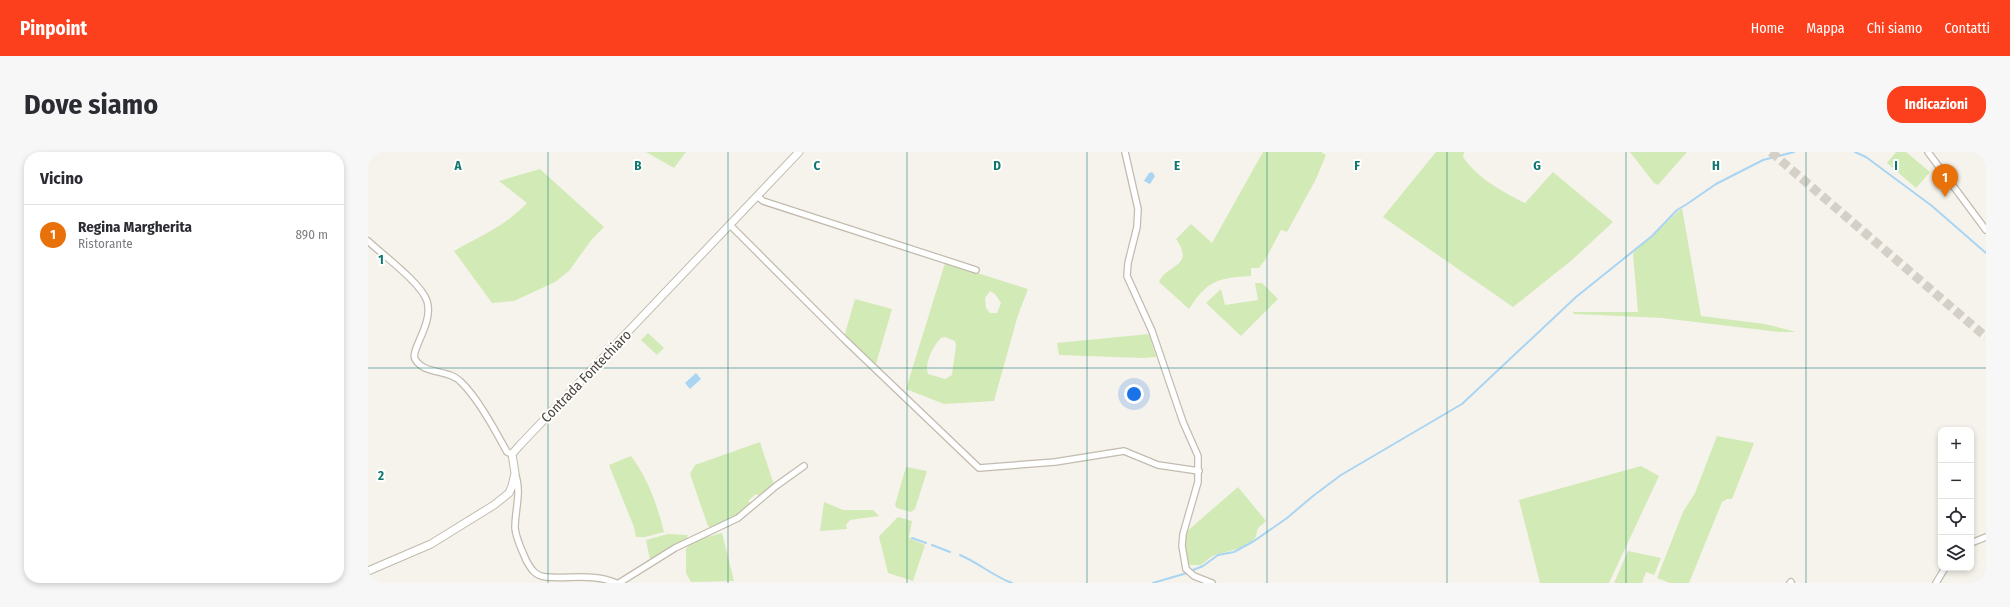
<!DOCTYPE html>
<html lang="it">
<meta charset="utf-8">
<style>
:root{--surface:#fff;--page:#f7f7f7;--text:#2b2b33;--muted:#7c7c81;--line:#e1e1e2;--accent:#fc3f1d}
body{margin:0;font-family:"Fira Sans Condensed",sans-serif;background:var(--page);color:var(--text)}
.controls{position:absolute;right:12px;bottom:12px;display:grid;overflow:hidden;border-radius:8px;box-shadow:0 2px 6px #0003}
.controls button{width:36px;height:36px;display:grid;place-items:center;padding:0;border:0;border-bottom:1px solid var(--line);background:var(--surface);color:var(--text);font:20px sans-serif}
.you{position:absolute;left:766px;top:242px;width:14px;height:14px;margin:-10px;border:3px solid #fff;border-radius:50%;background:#1a73e8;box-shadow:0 0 0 6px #1a73e833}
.badge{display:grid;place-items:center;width:26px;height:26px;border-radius:50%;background:var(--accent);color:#fff;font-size:13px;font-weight:700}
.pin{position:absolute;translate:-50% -33px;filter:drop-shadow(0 1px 2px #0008)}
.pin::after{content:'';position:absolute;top:21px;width:14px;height:12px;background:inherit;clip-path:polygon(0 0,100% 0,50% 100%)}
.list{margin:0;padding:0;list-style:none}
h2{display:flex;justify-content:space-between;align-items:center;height:52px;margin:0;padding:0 16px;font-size:17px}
h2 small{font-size:13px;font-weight:400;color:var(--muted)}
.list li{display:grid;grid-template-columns:26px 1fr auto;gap:12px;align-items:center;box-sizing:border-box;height:60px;padding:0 16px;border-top:1px solid var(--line)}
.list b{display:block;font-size:15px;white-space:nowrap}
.list p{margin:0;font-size:13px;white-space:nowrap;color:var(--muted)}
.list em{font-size:13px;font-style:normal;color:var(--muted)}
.icon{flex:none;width:22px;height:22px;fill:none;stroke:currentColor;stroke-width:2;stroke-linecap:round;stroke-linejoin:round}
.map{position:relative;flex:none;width:1618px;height:431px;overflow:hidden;border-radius:16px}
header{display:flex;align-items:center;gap:24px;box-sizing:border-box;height:56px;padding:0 20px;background:var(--accent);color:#fff}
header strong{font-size:19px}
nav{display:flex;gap:22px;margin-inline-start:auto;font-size:14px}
.intro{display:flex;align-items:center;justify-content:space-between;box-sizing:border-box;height:96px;padding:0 24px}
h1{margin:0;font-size:28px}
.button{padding:10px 18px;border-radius:16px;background:var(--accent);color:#fff;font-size:14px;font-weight:700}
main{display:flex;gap:24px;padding:0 24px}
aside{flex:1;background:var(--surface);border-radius:16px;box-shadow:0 2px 6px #0003}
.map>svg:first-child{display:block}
.green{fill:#d2eab5;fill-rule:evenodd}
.water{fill:#a9d4f2}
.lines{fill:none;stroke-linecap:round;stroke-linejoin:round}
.stream{stroke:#a9d4f2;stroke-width:2}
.trunk-tunnel{stroke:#d4d0c8;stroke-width:9;stroke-dasharray:9 4.5;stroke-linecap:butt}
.minor-casing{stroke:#c2bbae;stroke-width:8}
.tertiary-casing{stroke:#c2bbae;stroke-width:9}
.minor{stroke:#fff;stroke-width:5.5}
.tertiary{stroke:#fff;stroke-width:7}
.grid{fill:none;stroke:#0f766e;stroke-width:1;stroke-opacity:0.55}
.labels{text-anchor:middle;stroke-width:4;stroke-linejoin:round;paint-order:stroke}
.street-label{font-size:14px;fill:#4b4439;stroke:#fff}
.grid-label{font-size:13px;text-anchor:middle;font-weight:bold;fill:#0f766e;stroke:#fff;stroke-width:4;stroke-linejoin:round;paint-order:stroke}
</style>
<header>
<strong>Pinpoint</strong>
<nav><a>Home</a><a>Mappa</a><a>Chi siamo</a><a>Contatti</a></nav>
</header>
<div class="intro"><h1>Dove siamo</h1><a class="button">Indicazioni</a></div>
<main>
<aside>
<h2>Vicino<small></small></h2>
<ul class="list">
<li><span class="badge" style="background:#e8710a">1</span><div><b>Regina Margherita</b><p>Ristorante</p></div><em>890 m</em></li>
</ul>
</aside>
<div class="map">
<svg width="1618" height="431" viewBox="0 0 1618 431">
<rect width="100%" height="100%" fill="#f6f3ec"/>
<g class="green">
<polygon points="278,0 318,0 306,16"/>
<path d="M 895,0 L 953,0 L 958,3 L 948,27 L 919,80 L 913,78 L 897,108 L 891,116 L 883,116 L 883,124 C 849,126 840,128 821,157 L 791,130 C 798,112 828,115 808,87 L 823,72 L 844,91 Z"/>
<path d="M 1068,0 L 1096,0 L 1095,5 C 1109,26 1135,40 1157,51 L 1185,20 L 1245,70 L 1204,108 L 1145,155 L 1015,65 Z"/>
<polygon points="1262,0 1319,0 1290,33 1286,31"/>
<polygon points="1528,0 1538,0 1562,20 1548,36 1519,11"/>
<path d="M 172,17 L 236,75 L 224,87 L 201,119 L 187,130 L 146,149 L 124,151 L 86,99 C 113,83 136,75 159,51 L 131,29 Z"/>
<polygon points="1314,56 1333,164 1397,172 1428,180 1411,180 1294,166 1206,162 1205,160 1270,160 1265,101"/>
<path d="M 577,111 L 660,137 L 650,163 L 626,249 L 576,252 L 538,237 ZM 622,139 L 627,142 L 633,151 L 629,161 L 622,161 L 618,156 L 617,146 ZM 577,185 L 587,189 L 588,194 L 584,223 L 577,227 L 560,222 C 556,211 565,194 573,186 Z"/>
<polygon points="887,131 894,131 910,147 873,184 838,151 853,137 857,153 890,148"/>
<polygon points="487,147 524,157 507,215 476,185"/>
<polygon points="280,181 296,196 289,203 273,188"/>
<polygon points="781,182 788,205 775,206 691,203 689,191"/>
<polygon points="1349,284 1386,291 1364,347 1359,347 1354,350 1321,431 1302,431 1289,426 1315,360 1327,341"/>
<polygon points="392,290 406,333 391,344 388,342 380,349 383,351 370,363 344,376 340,374 322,322 327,313"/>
<path d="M 263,304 C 280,327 289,352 296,380 L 277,385 L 268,385 L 266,375 L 241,313 Z"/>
<polygon points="1273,314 1291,324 1241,431 1172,431 1151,348"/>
<polygon points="538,315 559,319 547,357 543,360 529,356 527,353"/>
<polygon points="870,335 898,369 890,376 887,387 872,396 844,404 833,413 822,413 818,409 817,381"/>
<polygon points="456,350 475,358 505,358 511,364 482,368 478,373 479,377 452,379"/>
<path d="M 530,365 L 544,369 L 541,385 L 543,387 L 557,393 L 545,429 L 520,421 L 511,385 C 512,383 529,366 530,365 Z"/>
<polygon points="354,381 366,429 323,430 318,421 318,397 324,389"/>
<polygon points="300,382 320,383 318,388 282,408 278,388"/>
<polygon points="1260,399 1293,406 1286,423 1278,420 1274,431 1246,431"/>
</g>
<g class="water">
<polygon points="781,21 784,20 787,24 782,32 776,29"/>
<polygon points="328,221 333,227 322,237 317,231"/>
</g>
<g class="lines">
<g class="stream">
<polyline points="1487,0 1498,5 1564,54 1618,101"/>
<polyline points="544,386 558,391"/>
<polyline points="564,393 582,400"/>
<path d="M 592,403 C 611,411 625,424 644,431"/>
<polyline points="825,418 835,414 850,403 866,400 886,389 919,366 945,344 973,323 1094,252 1208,145 1284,84 1309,58 1319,52 1348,32 1395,8 1426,0"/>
<polyline points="785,431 819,421"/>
</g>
<polyline class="trunk-tunnel" points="1403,0 1618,185"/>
<defs>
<g id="minor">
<polyline points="757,0 770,57 769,75 760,111 759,124 784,179 815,270 830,304 830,330 815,382 814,394 818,417 826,424 844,431"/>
<polyline points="1560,0 1618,78"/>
<polyline points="389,44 395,49 608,118"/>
<polyline points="362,73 476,187 611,316 687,310 756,299 790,313 831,319"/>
<path d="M 0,89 C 15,103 53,131 59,149 C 66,171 42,198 47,207 C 56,223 80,217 92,229 C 110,246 127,278 139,300 L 144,302"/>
<path d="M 147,321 C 154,340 147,357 147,376 C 148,387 154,398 158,408 C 163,417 167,424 178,425 C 201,427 226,421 248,431"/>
<polyline points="1603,391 1618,385"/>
<polyline points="251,431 307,396 370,366 408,334 436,314"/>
<polyline points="1422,431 1423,430"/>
<polyline points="1568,431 1577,416"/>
</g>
<polyline id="tertiary" points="0,419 63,392 126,353 141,341 144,334 147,321 144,302 152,293 431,0"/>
</defs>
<use href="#minor" class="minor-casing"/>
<use href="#tertiary" class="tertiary-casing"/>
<use href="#minor" class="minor"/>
<use href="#tertiary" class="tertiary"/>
</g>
<path class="grid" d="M 180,0 L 180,431M 360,0 L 360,431M 539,0 L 539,431M 719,0 L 719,431M 899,0 L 899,431M 1079,0 L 1079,431M 1258,0 L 1258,431M 1438,0 L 1438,431M 0,216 L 1618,216"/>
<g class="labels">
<g class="street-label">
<text transform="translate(218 224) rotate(-46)" y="5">Contrada Fontechiaro</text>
</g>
</g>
<g class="grid-label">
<text x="90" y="18">A</text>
<text x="270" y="18">B</text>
<text x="449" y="18">C</text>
<text x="629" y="18">D</text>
<text x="809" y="18">E</text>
<text x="989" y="18">F</text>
<text x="1169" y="18">G</text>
<text x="1348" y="18">H</text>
<text x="1528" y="18">I</text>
<text x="13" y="112">1</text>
<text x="13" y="328">2</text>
</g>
</svg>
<div class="controls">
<button>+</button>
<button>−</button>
<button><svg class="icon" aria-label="locate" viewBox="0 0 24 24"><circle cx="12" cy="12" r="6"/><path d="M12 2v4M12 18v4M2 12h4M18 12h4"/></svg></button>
<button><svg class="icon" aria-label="layers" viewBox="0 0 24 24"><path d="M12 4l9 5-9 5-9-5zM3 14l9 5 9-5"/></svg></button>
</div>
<div class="you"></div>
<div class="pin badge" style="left:1577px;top:45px;background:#e8710a">1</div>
</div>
</main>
